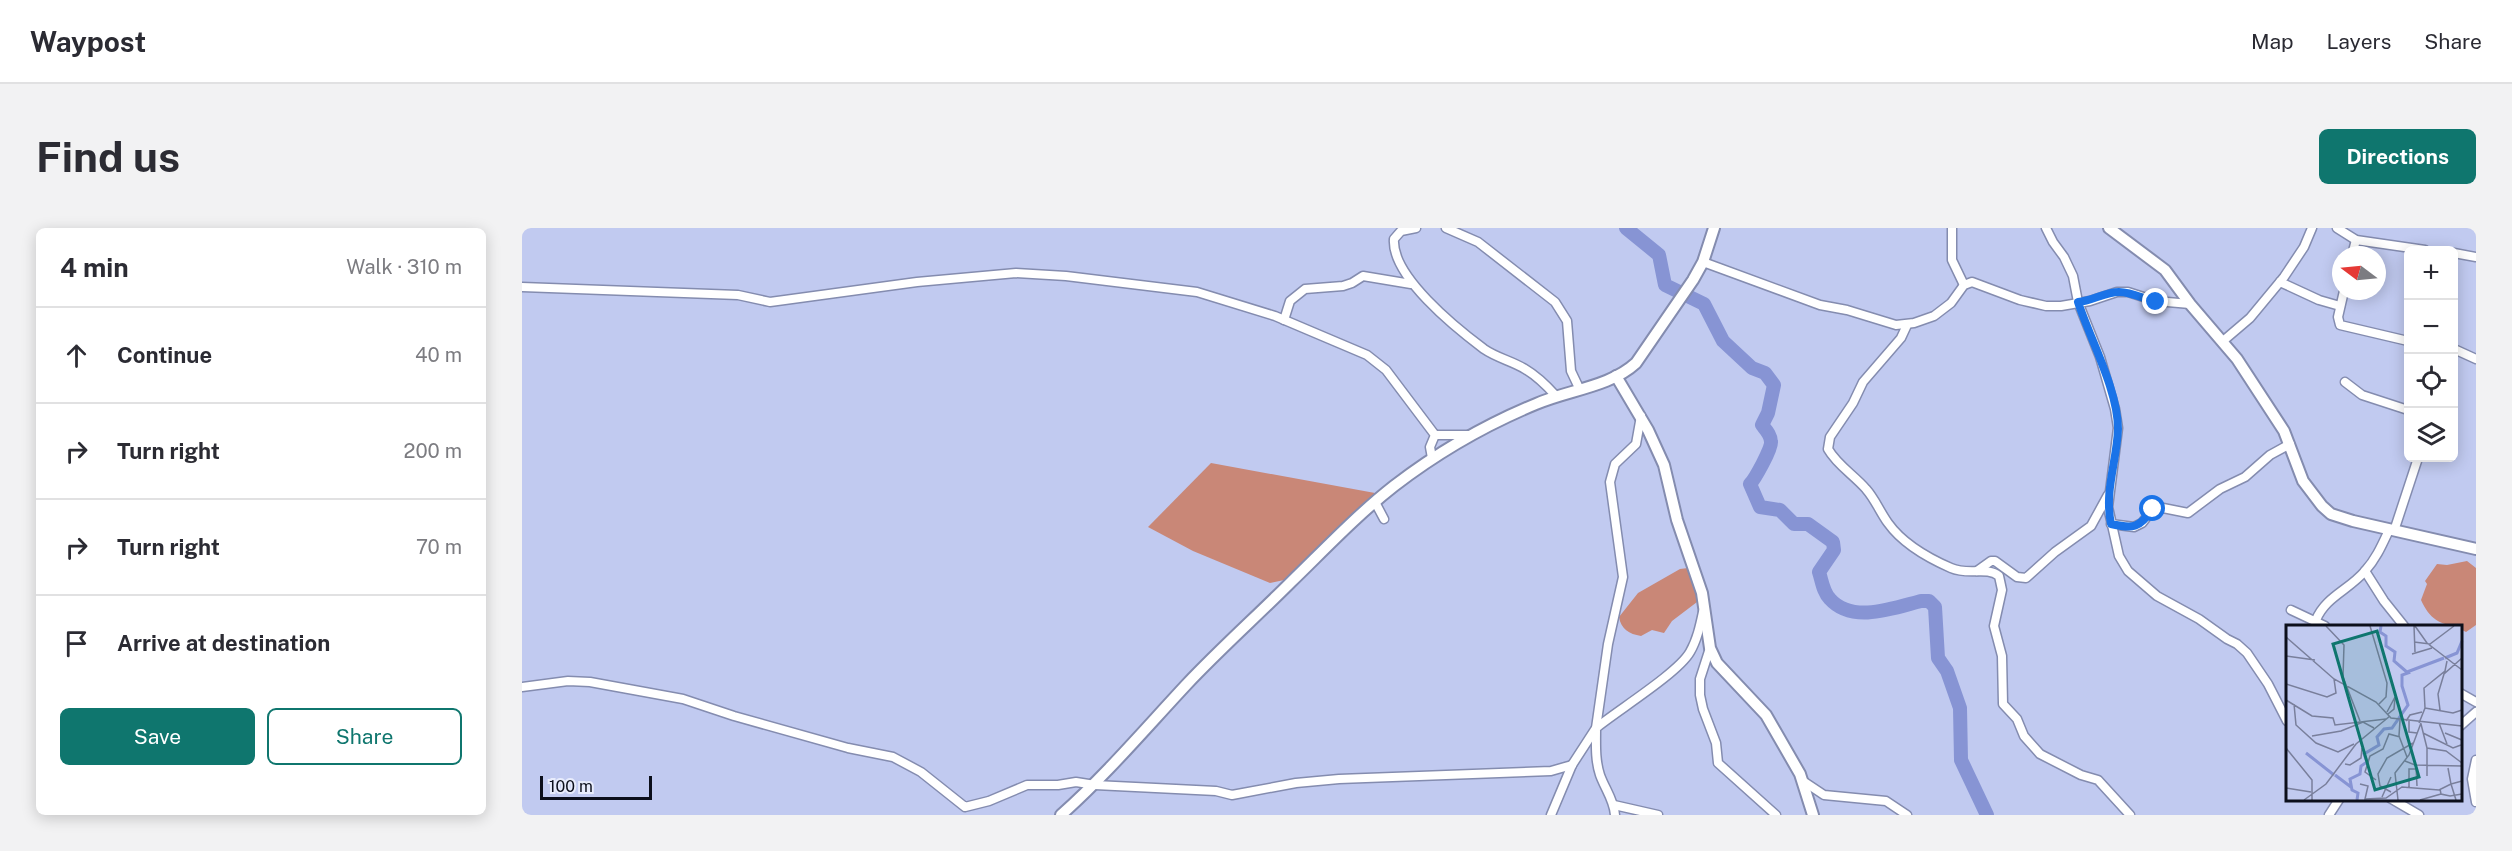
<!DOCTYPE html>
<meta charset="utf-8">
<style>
:root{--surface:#fff;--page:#f2f2f3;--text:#2b2b33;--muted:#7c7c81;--line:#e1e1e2;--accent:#0f766e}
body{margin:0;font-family:"Public Sans",sans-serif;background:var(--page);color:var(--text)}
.controls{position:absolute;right:18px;top:18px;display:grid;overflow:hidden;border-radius:9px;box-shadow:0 3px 15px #0003}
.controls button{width:54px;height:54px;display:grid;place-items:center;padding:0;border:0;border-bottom:2px solid var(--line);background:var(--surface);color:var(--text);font:30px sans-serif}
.compass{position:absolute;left:1810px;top:18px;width:54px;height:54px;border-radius:50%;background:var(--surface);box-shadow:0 3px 15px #0003;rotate:286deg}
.scale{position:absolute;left:18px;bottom:15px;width:112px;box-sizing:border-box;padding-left:6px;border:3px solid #0c0f1b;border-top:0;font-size:16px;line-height:21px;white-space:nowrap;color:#0c0f1b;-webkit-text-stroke:4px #e8ecfc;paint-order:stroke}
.stop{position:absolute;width:18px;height:18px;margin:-14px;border:4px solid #1a73e8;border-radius:50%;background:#fff}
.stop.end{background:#1a73e8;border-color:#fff;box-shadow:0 2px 6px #0008}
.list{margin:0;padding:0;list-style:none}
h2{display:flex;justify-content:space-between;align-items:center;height:78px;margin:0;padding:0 24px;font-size:26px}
h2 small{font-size:20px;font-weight:400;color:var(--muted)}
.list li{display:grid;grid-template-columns:39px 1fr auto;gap:18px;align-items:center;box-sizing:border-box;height:96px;padding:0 24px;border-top:2px solid var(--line)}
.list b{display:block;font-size:22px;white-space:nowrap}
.list em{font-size:20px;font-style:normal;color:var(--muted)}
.actions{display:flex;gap:12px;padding:18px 24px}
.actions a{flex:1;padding:14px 0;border:2px solid var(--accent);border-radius:9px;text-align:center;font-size:21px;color:var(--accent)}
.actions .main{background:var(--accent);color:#fff}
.icon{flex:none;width:33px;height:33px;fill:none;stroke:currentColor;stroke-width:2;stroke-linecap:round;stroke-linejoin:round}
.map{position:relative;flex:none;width:1954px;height:587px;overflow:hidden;border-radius:9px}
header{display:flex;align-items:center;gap:36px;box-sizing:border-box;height:84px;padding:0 30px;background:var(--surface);border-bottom:2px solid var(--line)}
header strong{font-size:28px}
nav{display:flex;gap:33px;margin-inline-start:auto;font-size:21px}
.intro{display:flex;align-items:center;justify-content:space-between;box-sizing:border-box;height:144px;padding:0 36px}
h1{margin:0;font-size:42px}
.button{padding:15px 27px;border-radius:9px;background:var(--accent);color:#fff;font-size:21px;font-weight:700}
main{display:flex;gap:36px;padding:0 36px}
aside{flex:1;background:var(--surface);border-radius:9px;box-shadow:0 3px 15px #0003}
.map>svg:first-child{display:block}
.green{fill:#c98777}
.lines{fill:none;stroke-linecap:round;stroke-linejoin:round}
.river{stroke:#8794d4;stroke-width:14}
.minor-casing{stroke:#848caf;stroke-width:11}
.tertiary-casing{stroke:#848caf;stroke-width:14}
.minor{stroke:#fff;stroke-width:8}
.tertiary{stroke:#fff;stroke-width:10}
.route{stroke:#1a73e8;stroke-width:8}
.inset-river{fill:none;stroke:#8794d4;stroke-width:3}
.inset-road{fill:none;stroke:#797f9b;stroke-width:1.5}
.view{fill:#0f766e;fill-opacity:0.15;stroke:#0f766e;stroke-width:3}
.inset-edge{fill:none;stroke:#0c0f1b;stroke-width:3}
</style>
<header>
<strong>Waypost</strong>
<nav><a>Map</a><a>Layers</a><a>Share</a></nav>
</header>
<div class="intro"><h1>Find us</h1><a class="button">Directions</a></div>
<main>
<aside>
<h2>4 min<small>Walk · 310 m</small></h2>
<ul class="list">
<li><svg class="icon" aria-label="ahead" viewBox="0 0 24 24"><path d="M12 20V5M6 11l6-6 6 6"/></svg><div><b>Continue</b></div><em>40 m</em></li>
<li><svg class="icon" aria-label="right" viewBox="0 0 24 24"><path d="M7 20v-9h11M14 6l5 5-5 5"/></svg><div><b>Turn right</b></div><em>200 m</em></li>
<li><svg class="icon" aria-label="right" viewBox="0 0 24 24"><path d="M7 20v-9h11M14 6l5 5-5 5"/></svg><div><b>Turn right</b></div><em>70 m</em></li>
<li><svg class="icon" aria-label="arrive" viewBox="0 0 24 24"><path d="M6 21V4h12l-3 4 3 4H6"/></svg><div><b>Arrive at destination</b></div></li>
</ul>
<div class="actions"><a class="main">Save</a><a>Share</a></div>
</aside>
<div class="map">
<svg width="1954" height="587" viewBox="0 0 1954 587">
<rect width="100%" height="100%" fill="#c1caf0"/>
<g class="green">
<polygon points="689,235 853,265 767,351 748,355 671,323 626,299"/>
<path d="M 1945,333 L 1954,340 L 1954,397 L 1944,404 L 1938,401 L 1938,398 C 1918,398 1907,390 1899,372 L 1905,356 L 1903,353 L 1915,336 L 1925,337 Z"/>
<path d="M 1166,340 L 1179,371 L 1150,393 L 1142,405 L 1130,402 L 1119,408 C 1107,406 1099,401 1097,389 L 1116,365 L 1158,341 Z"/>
</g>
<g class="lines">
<path class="river" d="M 1104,0 L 1137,27 L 1143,57 L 1182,76 L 1201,113 L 1230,140 L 1243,145 L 1252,157 L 1246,185 L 1240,197 C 1244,202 1249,207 1249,214 C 1250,220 1233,251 1228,256 L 1238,279 L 1258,282 L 1272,296 L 1286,296 L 1311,314 L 1312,322 L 1297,344 C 1300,353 1301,364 1308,371 C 1330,396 1372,380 1399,373 L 1407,373 L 1413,379 L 1416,430 L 1425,443 L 1438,480 L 1439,532 L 1465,587"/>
<defs>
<g id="minor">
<path d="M 894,0 L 879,3 L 872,11 C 869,48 934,100 962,121 C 975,130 990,133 1003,141 C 1015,148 1025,158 1034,168"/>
<polyline points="924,0 956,14 1033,74 1045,93 1049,143 1058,162"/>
<polyline points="1430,0 1430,32 1442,57"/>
<polyline points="1524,0 1531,14 1542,29 1551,48 1556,74 1578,129 1593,181 1596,200 1586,279 1597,328 1606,343 1635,368 1677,391 1705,411 1715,416 1725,425 1746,456 1765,493"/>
<polyline points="1815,0 1834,12 1903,22"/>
<polyline points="1932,25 1954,29"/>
<polyline points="1830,27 1834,12"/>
<polyline points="1181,34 1298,77 1325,82 1374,97 1392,95 1412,88 1429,75 1442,57 1450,54 1498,72 1524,78 1539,78 1568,73 1595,64 1606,64 1634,73 1668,76"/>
<polyline points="1758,54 1797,72 1818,78"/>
<polyline points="0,59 216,67 248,74 395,54 494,45 544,48 675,64 753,88 845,127 864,142 913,207 908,219 910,230"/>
<polyline points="1822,63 1816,89 1818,97 1886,113"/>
<polyline points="762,92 768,73 783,61 821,58 830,55 841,48 889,56"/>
<path d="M 1385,97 L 1379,110 L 1341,154 L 1331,175 L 1308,209 L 1306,221 C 1315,237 1332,247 1344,261 C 1353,271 1358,284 1366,295 C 1381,316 1406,330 1429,340 C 1447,348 1464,338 1477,348 L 1480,362 L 1472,398 L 1480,428 L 1481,476 L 1495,491 L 1502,508 L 1518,526 L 1559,547 L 1576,552 L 1608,587"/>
<polyline points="1701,113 1728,90 1762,49 1782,19 1790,0"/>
<polyline points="1932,121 1954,131"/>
<polyline points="1823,154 1840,167 1886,182"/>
<polyline points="913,207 950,207"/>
<polyline points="853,274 862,291"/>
<polyline points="1589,296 1612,299 1620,295 1631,281 1636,279 1666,285 1698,261 1723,249 1748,227 1768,216"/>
<polyline points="1872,303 1896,230"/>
<polyline points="1455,343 1469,333 1473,333 1495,349 1504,350 1533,324 1569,298 1586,267"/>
<polyline points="1843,343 1862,373 1882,398"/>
<polyline points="1769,382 1803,398"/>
<path d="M 1794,392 C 1803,369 1827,362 1843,343 C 1854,331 1860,317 1867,302"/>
<polyline points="1188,420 1178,451 1178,467 1181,481 1194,515 1196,535 1254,587"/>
<polyline points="0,459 46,453 68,454 161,471 212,488 326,520 371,529 399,544 443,579 467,573 505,557 536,557 554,554 573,557 694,563 710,567 774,555 817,551 1029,543 1050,537"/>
<polyline points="1938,465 1954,474"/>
<polyline points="1938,498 1954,484"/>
<polyline points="1954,532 1950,551 1954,574"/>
<polyline points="1281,553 1302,567 1364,573 1385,587"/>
<polyline points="1868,570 1897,587"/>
<polyline points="1092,577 1136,587"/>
<polyline points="1029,587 1050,537 1074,500 1086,416 1101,349 1088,254 1093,236 1114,216 1119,188"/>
<path d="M 1093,587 C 1092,572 1083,561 1078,547 C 1073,532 1074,516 1074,500 C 1096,482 1156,445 1168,424 C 1175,412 1178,398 1181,384"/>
<polyline points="1807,587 1818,570"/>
</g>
<g id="tertiary">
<polyline points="1587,0 1643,42 1668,76 1715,131 1762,203 1781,253 1800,278 1809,286 1831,293 1954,321"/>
<polyline points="1094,148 1126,202 1142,237 1155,292 1180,365 1188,420 1195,435 1244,487 1278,546 1291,587"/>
<path d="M 539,587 C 584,547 623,501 665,456 C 698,421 735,388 769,354 C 803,321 835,287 872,258 C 915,225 963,197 1014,176 C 1046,162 1088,159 1114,135 L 1171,52 L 1181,34 L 1192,0"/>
</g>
</defs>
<use href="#minor" class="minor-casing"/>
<use href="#tertiary" class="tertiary-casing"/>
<use href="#minor" class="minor"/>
<use href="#tertiary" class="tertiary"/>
</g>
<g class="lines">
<path class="route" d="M 1631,281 C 1616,300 1613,301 1589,296 C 1582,263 1595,233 1596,201 C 1596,162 1568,111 1556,74 C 1570,73 1583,64 1597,64 C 1610,64 1622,71 1634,74"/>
</g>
<g transform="translate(1764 397)">
<rect width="176" height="176" fill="#c1caf0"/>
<path class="inset-river" d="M 159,33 L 171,28 L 176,16M 121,47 L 158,33M 20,128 L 48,150M 49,150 L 65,162M 71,175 L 72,168 L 66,165 L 64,154 L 74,149 L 75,141 L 81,137 L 78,129 L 93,120 L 91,112 L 98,104 L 106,103 L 122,80 L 116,61 L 116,50 L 122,48 L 108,36 L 109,27 L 100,21 L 100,11 L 94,7 L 95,1"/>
<path class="inset-road" d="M 40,1 L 58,20 L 57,52 L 74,96M 84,1 L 101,58 L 100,72 L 93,79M 128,1 L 129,27M 129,1 L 141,18 L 176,45M 0,12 L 48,54 L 90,77 L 105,93 L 176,101M 128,17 L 144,19 L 168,1M 126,29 L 146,23M 0,31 L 29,35M 0,59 L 41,72 L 50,68 L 48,54M 0,75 L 26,91 L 47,93 L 49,100 L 100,94M 8,79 L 10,100 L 30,118 L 52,127 L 68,119M 139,83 L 167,88 L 176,85M 154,85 L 152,69 L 158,49 L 176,33M 101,87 L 109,72 L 108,84 L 102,89M 114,95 L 113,111 L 121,132M 120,96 L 124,90 L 136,87M 123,96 L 123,107 L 131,108M 133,98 L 139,83 L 138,63 L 159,46 L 161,36M 153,98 L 161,119M 135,99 L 141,123 L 160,126 L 176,138M 137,108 L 167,123 L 175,120M 159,108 L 176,115M 26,111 L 55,106 L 77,97 L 88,103M 0,123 L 26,155 L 26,175M 119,136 L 129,140 L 176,141M 59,139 L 64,140 L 75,133 L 76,123M 130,141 L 131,161M 141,151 L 141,123M 90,155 L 79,147 L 84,131 L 97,124 L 103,109 L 114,112M 74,159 L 82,161 L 79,174 L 100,173 L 116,162 L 153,165 L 165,159 L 162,143M 123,162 L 123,144 L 130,144M 0,163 L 25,167M 154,164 L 155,169 L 164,171 L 176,169M 105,167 L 94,161 L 92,149 L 101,133 L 127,118M 96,172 L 105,152M 18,175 L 40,159 L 70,119 L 104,91M 112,175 L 109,148 L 123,130 L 135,98M 134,175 L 155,169M 170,175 L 165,159 L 176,156"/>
<path class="view" d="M 91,6 L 133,152 L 89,165 L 47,19 Z"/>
<rect width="176" height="176" class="inset-edge"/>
</g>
</svg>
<div class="controls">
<button>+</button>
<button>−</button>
<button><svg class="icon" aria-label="locate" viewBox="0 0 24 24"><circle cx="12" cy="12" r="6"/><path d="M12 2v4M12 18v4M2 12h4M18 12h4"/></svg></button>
<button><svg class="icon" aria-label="layers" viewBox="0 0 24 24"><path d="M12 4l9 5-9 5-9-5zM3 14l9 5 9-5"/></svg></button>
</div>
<svg class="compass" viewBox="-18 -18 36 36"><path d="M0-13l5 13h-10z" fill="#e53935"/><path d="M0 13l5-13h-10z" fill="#7c7c81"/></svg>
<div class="scale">100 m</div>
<div class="stop" style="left:1631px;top:281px"></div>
<div class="stop end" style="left:1634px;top:74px"></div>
</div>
</main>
